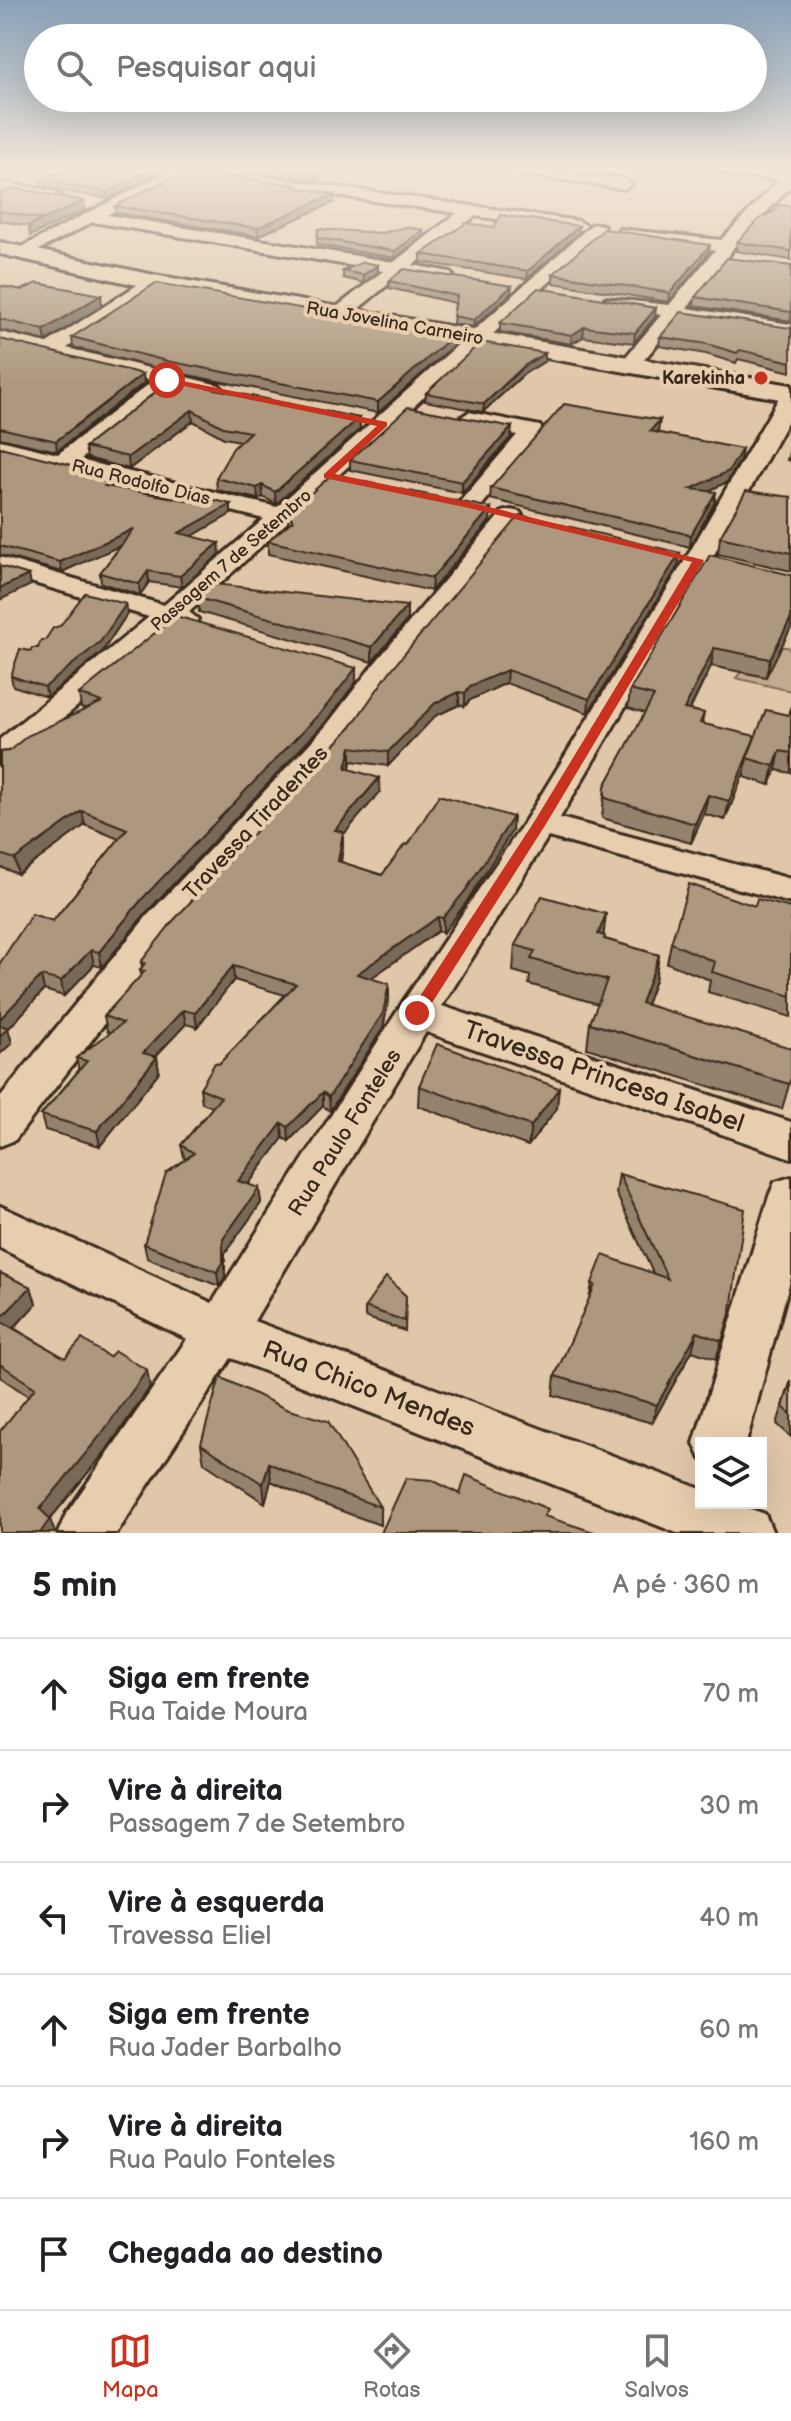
<!DOCTYPE html>
<html lang="pt">
<meta charset="utf-8">
<style>
:root{--surface:#fff;--page:#f6f6f6;--text:#202124;--muted:#757577;--line:#e0e0e0;--accent:#c8321e}
body{margin:0;font-family:"Balsamiq Sans",sans-serif;background:var(--page);color:var(--text)}
.controls{position:absolute;right:24px;bottom:24px;display:grid;overflow:hidden;border-radius:0px;box-shadow:0 8px 32px #0002}
.controls button{width:72px;height:72px;display:grid;place-items:center;padding:0;border:0;border-bottom:2px solid var(--line);background:var(--surface);color:var(--text);font:40px sans-serif}
.stop{position:absolute;width:24px;height:24px;margin:-18px;border:6px solid #c8321e;border-radius:50%;background:#fff}
.stop.end{background:#c8321e;border-color:#fff;box-shadow:0 2px 8px #0008}
.list{margin:0;padding:0;list-style:none}
h2{display:flex;justify-content:space-between;align-items:center;height:104px;margin:0;padding:0 32px;font-size:34px}
h2 small{font-size:26px;font-weight:400;color:var(--muted)}
.list li{display:grid;grid-template-columns:52px 1fr auto;gap:24px;align-items:center;box-sizing:border-box;height:112px;padding:0 32px;border-top:2px solid var(--line)}
.list b{display:block;font-size:30px;white-space:nowrap}
.list p{margin:0;font-size:26px;white-space:nowrap;color:var(--muted)}
.list em{font-size:26px;font-style:normal;color:var(--muted)}
.icon{flex:none;width:44px;height:44px;fill:none;stroke:currentColor;stroke-width:2;stroke-linecap:round;stroke-linejoin:round}
.map{position:relative;flex:none;width:791px;height:1533px;overflow:hidden}
.search{position:absolute;background:var(--surface);box-shadow:0 8px 32px #0002;left:24px;right:24px;top:24px;height:88px;display:flex;align-items:center;gap:20px;box-sizing:border-box;padding:0 28px;border-radius:44px;color:var(--muted);font-size:30px}
.sheet{height:776px;background:var(--surface)}
nav{display:flex;justify-content:space-around;align-items:center;box-sizing:border-box;height:112px;border-top:2px solid var(--line);background:var(--surface);font-size:22px;color:var(--muted)}
nav a{display:grid;justify-items:center;gap:4px}
nav .on{color:var(--accent)}
.map>svg:first-child{display:block}
.green{fill:#c2aa90;stroke:#7e6a57;stroke-width:2}
.lines{fill:none;stroke-linecap:round;stroke-linejoin:round}
.minor-casing{stroke:#3b2a1e;stroke-width:6}
.tertiary-casing{stroke:#3b2a1e;stroke-width:6}
.minor{fill:#e7ceaf;fill-rule:evenodd}
.tertiary{fill:#e7ceaf;fill-rule:evenodd}
.wall{fill:#95826c;stroke:#3b2a1e;stroke-width:2}
.shaded-wall{fill:#796a58;stroke:#3b2a1e;stroke-width:2}
.building{fill:#ad977e;stroke:#3b2a1e;stroke-width:2}
.route{fill:#c8321e}
.poi-dot{fill:#c8321e;stroke:#e7ceaf;stroke-width:3}
.labels{text-anchor:middle;stroke-width:8;stroke-linejoin:round;paint-order:stroke}
.far-street-label{font-size:18px;fill:#3b2a1e;stroke:#e7ceaf}
.far-poi-label{font-size:18px;font-weight:bold;fill:#3b2a1e;stroke:#e7ceaf;text-anchor:end}
.street-label{font-size:22px;fill:#3b2a1e;stroke:#e7ceaf}
.near-street-label{font-size:26px;fill:#3b2a1e;stroke:#e7ceaf}
</style>
<div class="map">
<svg width="791" height="1533" viewBox="0 0 791 1533">
<rect width="100%" height="100%" fill="#e0c7a9"/>
<filter id="ink" filterUnits="userSpaceOnUse"><feTurbulence type="fractalNoise" baseFrequency=".0125" numOctaves="2"/><feDisplacementMap in="SourceGraphic" scale="16" xChannelSelector="R" yChannelSelector="G"/><feConvolveMatrix kernelMatrix="1 2 1 2 8 2 1 2 1" color-interpolation-filters="sRGB"/></filter>
<g filter="url(#ink)">
<polygon class="green" points="761,647 788,647 791,653 791,691 736,678"/>
<g class="lines">
<defs>
<g id="minor">
<path d="M 173,169 L 209,169 L 579,221 L 587,226 L 579,231 L 475,216 L 413,265 L 450,272 L 453,276 L 450,280 L 401,274 L 348,317 L 334,317 L 331,313 L 334,309 L 383,271 L 93,222 L 27,256 L 21,257 L 12,252 ZM 186,174 L 457,213 L 394,262 L 107,215 Z"/>
<polygon points="511,169 547,169 624,179 632,184 624,189 518,173"/>
<polygon points="715,169 791,172 791,186 733,248 726,261 687,308 791,324 791,336 679,318 638,367 624,367 621,363 624,359 661,315 605,306 603,302 605,298 669,305 715,250 625,238 619,237 617,233 619,229 721,240 779,180 722,173"/>
<polygon points="0,182 53,191 61,196 53,201 0,192"/>
<polygon points="597,224 603,225 605,229 603,233 189,612 198,619 194,625 184,627 174,625 11,762 0,765 0,739 149,617 0,573 0,557 164,605 264,519 0,454 0,440 58,454 153,381 0,344 0,332 47,343 148,278 160,278 163,282 160,286 67,348 219,385 223,389 212,395 173,386 80,460 277,507 591,225"/>
<path d="M 791,390 L 791,415 L 711,560 L 560,818 L 791,879 L 791,903 L 548,837 L 442,1006 L 791,1122 L 791,1158 L 426,1032 L 254,1321 L 701,1489 L 701,1503 C 725,1503 742,1505 765,1514 L 773,1533 L 677,1533 L 231,1358 L 117,1533 L 58,1533 L 66,1514 L 187,1339 L 0,1248 L 0,1206 L 212,1303 L 403,1002 L 527,818 L 685,560 L 780,396 Z"/>
<polygon points="469,412 540,426 543,431 478,510 460,510 457,505 517,435 461,424 458,419"/>
<polygon points="511,510 520,512 523,517 520,522 389,682 348,740 173,934 15,1140 0,1146 0,1097 147,916 326,726 369,670 502,512"/>
<polygon points="791,1177 791,1277 746,1443 701,1443 701,1459 694,1443 769,1196 775,1182"/>
</g>
<polygon id="tertiary" points="0,242 154,275 791,385 791,401 154,289 0,254"/>
</defs>
<use href="#minor" class="minor-casing"/>
<use href="#tertiary" class="tertiary-casing"/>
<use href="#minor" class="minor"/>
<use href="#tertiary" class="tertiary"/>
</g>
<g class="wall">
<polygon points="67,169 168,169 108,199 42,187 41,180"/>
<polygon points="228,169 335,169 316,181"/>
<polygon points="297,188 334,202 258,236 116,213 115,206"/>
<polygon points="0,194 84,201 85,210 30,236 29,226 0,221"/>
<polygon points="791,206 791,260 736,251 737,242"/>
<polygon points="579,226 578,233 527,279 421,262 421,254 494,227"/>
<polygon points="423,230 423,236 395,258 317,245 317,238"/>
<polygon points="710,245 708,253 669,302 553,283 553,274"/>
<polygon points="378,265 378,272 364,283 343,278 343,271"/>
<polygon points="791,266 791,321 694,306 695,297"/>
<polygon points="389,281 511,293 473,327 453,324 455,303 389,288"/>
<polygon points="0,286 102,306 46,341 0,330"/>
<polygon points="655,317 634,343 583,337 571,344 500,332 500,323"/>
<polygon points="791,328 791,372 738,359 736,363 706,354 659,346 660,337"/>
<polygon points="72,337 454,345 378,413 168,371 73,347"/>
<polygon points="0,339 144,383 57,451 0,438"/>
<polygon points="545,353 545,361 524,374 483,412 425,401 426,393"/>
<polygon points="171,380 359,418 360,429 276,504 263,497 258,499 217,490 216,478 240,441 224,438 193,421 129,469 87,458 85,447"/>
<polygon points="658,431 657,433 740,460 727,482 708,491 716,492 714,504 690,547 490,499 491,488"/>
<polygon points="511,437 462,493 350,470 350,460"/>
<polygon points="791,445 791,461 787,460"/>
<polygon points="0,447 109,481 113,488 231,514 192,536 220,554 182,587 149,582 140,595 101,583 100,573 121,545 62,572 0,555"/>
<polygon points="791,497 791,571 718,554 720,537"/>
<polygon points="491,508 490,521 431,591 268,554 268,541 288,525 288,514"/>
<polygon points="680,553 678,566 588,713 506,683 470,700 465,706 459,705 435,716 388,766 351,761 350,769 380,792 343,835 343,847 341,862 382,875 408,845 512,831 465,904 443,933 438,931 371,978 389,998 383,1028 330,1111 323,1106 289,1141 283,1138 248,1185 259,1188 261,1203 225,1253 225,1277 219,1286 147,1258 144,1244 185,1160 181,1145 213,1107 202,1103 200,1088 219,1064 285,995 234,980 197,1027 186,1024 155,1057 157,1057 159,1072 100,1146 45,1130 41,1115 79,1070 76,1058 111,1032 107,1031 104,1016 141,976 140,970 142,967 141,962 350,728"/>
<polygon points="791,575 766,677 711,666 690,710 704,713 702,724 754,742 788,715 791,706 791,773 776,770 770,785 744,777 745,770 725,820 704,814 691,843 602,818 605,786 645,713 628,708 630,690"/>
<polygon points="198,598 407,620 372,662 199,612"/>
<polygon points="126,604 127,614 102,652 47,697 13,686 11,676 45,640"/>
<polygon points="356,668 356,682 324,724 145,914 102,967 94,965 64,996 44,990 8,1029 12,1043 0,1054 0,963 53,921 119,839 85,825 18,874 0,867 0,752 9,751 86,710 81,708 79,694"/>
<polygon points="755,906 791,908 791,1017 708,992 710,980 667,963 671,943"/>
<polygon points="603,935 605,939 659,955 655,980 646,1005 791,1078 782,1109 587,1048 590,1023 598,1004 529,984 530,976 513,971 515,945"/>
<polygon points="419,1086 557,1108 528,1146 418,1106"/>
<polygon points="619,1174 731,1310 716,1359 692,1351 652,1423 553,1395 555,1376 589,1301 592,1283 653,1273 616,1193"/>
<polygon points="0,1273 31,1287 36,1304 14,1328 65,1358 150,1387 105,1452 50,1519 0,1533 28,1396 0,1377"/>
<polygon points="406,1296 405,1331 365,1317 365,1307"/>
<polygon points="220,1377 380,1507 380,1525 314,1501 271,1481 265,1503 204,1463 201,1444"/>
<polygon points="791,1380 791,1437 777,1424"/>
</g>
<g class="shaded-wall">
<polygon points="154,169 168,169 108,199 107,192"/>
<polygon points="324,169 335,169 316,181 316,174"/>
<polygon points="334,194 334,202 258,236 257,228"/>
<polygon points="84,201 85,210 30,236 29,226"/>
<polygon points="579,226 578,233 527,279 528,271"/>
<polygon points="423,230 423,236 395,258 395,251"/>
<polygon points="710,245 708,253 669,302 670,293"/>
<polygon points="378,265 378,272 364,283 363,275"/>
<polygon points="512,286 511,293 473,327 474,320"/>
<polygon points="101,295 102,306 46,341 44,330"/>
<polygon points="656,308 655,317 634,343 635,333"/>
<polygon points="584,327 583,337 571,344 572,335"/>
<polygon points="454,335 454,345 378,413 378,402"/>
<polygon points="545,353 545,361 524,374 483,412 484,404 524,366"/>
<polygon points="143,374 144,383 57,451 56,441"/>
<polygon points="192,410 193,421 129,469 128,457"/>
<polygon points="359,418 360,429 276,504 275,492"/>
<polygon points="660,420 658,431 648,442 650,431"/>
<polygon points="512,427 511,437 462,493 462,482"/>
<polygon points="742,449 740,460 727,482 690,500 691,489"/>
<polygon points="108,474 109,484 113,482 114,491 106,487 102,479"/>
<polygon points="262,485 263,497 258,499 257,488"/>
<polygon points="716,492 714,504 690,547 691,535"/>
<polygon points="231,504 231,514 180,543 179,533"/>
<polygon points="491,508 490,521 431,591 432,578"/>
<polygon points="134,529 135,539 62,572 60,562"/>
<polygon points="219,543 220,554 182,587 180,576"/>
<polygon points="680,553 678,566 588,713 589,699"/>
<polygon points="148,571 149,582 140,595 139,584"/>
<polygon points="29,575 31,585 0,600 0,588"/>
<polygon points="126,604 127,614 102,652 47,697 45,687"/>
<polygon points="407,606 407,620 372,662 372,647"/>
<polygon points="791,618 791,628 766,677 770,659"/>
<polygon points="714,648 711,666 681,727 684,709"/>
<polygon points="356,668 356,682 324,724 145,914 102,967 99,952 142,899"/>
<polygon points="507,670 506,683 470,700 465,706 465,693 470,686"/>
<polygon points="459,692 459,705 435,716 388,766 388,752 435,703"/>
<polygon points="755,736 747,758 745,770 725,820 729,801"/>
<polygon points="351,747 351,761 347,782 346,768"/>
<polygon points="780,751 776,770 770,785 774,766"/>
<polygon points="379,778 380,792 343,835 343,847 338,876 335,830"/>
<polygon points="708,795 704,814 691,843 695,824"/>
<polygon points="82,811 85,825 18,874 15,859"/>
<polygon points="513,817 512,831 465,904 443,933 443,918"/>
<polygon points="606,914 603,940 598,934"/>
<polygon points="438,917 438,931 357,988 357,974"/>
<polygon points="91,950 94,965 64,996 61,981"/>
<polygon points="659,955 655,980 637,1029 641,1003"/>
<polygon points="233,966 234,980 197,1027 195,1013"/>
<polygon points="41,976 44,990 8,1029 12,1043 0,1054 0,1019"/>
<polygon points="389,984 389,998 383,1028 330,1111 329,1097"/>
<polygon points="183,1010 186,1024 145,1067 143,1053"/>
<polygon points="157,1057 159,1072 100,1146 97,1131"/>
<polygon points="559,1088 557,1108 528,1146 531,1126"/>
<polygon points="323,1092 323,1106 289,1141 288,1127"/>
<polygon points="282,1123 283,1138 239,1196 238,1181"/>
<polygon points="259,1188 261,1203 225,1253 225,1277 219,1286 217,1272 223,1239"/>
<polygon points="31,1287 36,1304 5,1337 0,1319"/>
<polygon points="697,1332 692,1351 652,1423 657,1405"/>
<polygon points="147,1370 150,1387 105,1452 50,1519 55,1533 40,1533 40,1509"/>
<polygon points="269,1463 271,1481 265,1503 263,1484"/>
</g>
<g class="building">
<polygon points="67,169 154,169 107,192 41,180"/>
<polygon points="277,169 324,169 316,174"/>
<polygon points="186,170 297,185 294,187 334,194 257,228 115,206"/>
<polygon points="14,188 84,201 29,226 42,219 0,211 0,194"/>
<polygon points="778,205 791,206 791,251 737,242 759,219 776,210"/>
<polygon points="501,215 579,226 528,271 421,254 466,223 494,227"/>
<polygon points="406,227 423,230 395,251 317,238 318,229 382,233"/>
<polygon points="604,229 710,245 670,293 553,274"/>
<polygon points="727,258 791,266 791,312 695,297"/>
<polygon points="363,262 378,265 363,275 343,271"/>
<polygon points="404,269 512,286 474,320 453,316 457,296 389,281"/>
<polygon points="37,283 101,295 44,330 0,319 0,286 22,290"/>
<polygon points="156,283 454,335 378,402 167,361 72,337"/>
<polygon points="538,288 656,308 635,333 584,327 572,335 500,323"/>
<polygon points="681,312 791,328 791,362 740,350 737,353 707,344 660,337"/>
<polygon points="0,339 143,374 56,441 0,428"/>
<polygon points="481,342 545,353 524,366 484,404 426,393"/>
<polygon points="171,380 359,418 275,492 262,485 257,488 216,478 233,448 250,432 223,427 192,410 128,457 85,447"/>
<polygon points="564,404 660,420 650,431 742,449 729,471 691,489 716,492 691,535 491,488"/>
<polygon points="408,407 512,427 462,482 350,460"/>
<polygon points="0,447 108,474 102,479 113,482 105,486 203,503 206,498 231,504 179,533 219,543 180,576 148,571 139,584 100,573 134,529 60,562 0,546"/>
<polygon points="331,475 491,508 432,578 268,541 293,520 288,514"/>
<polygon points="746,491 791,497 791,553 720,537"/>
<polygon points="520,515 680,553 589,699 507,670 470,686 465,693 459,692 435,703 388,752 351,747 346,768 379,778 335,830 343,832 338,861 382,875 405,844 408,845 439,795 513,817 466,890 443,918 438,917 357,974 389,984 383,1013 329,1097 323,1092 288,1127 282,1123 238,1181 259,1188 223,1239 223,1263 217,1272 144,1244 166,1173 194,1153 181,1145 221,1097 200,1088 215,1063 219,1064 296,984 233,966 195,1013 183,1010 143,1053 157,1057 97,1131 41,1115 87,1061 76,1058 123,1023 104,1016 145,971 140,970 145,963 141,962 173,921 350,728 391,670"/>
<polygon points="710,555 791,575 791,618 770,659 714,648 684,709 704,713 700,723 755,736 729,801 708,795 695,824 605,798 605,786 654,696 630,690"/>
<polygon points="0,566 29,575 0,588"/>
<polygon points="215,584 407,606 372,647 198,598"/>
<polygon points="85,593 126,604 100,642 45,687 11,676 20,649 30,651 32,648 38,648 41,640 45,640 53,628 60,626"/>
<polygon points="176,616 356,668 323,710 142,899 99,952 91,950 61,981 41,976 0,1019 0,963 32,914 53,921 127,829 82,811 15,859 0,854 0,752 9,751 27,736 102,702 79,694"/>
<polygon points="791,706 791,753 780,751 774,766 747,758 766,710 788,715"/>
<polygon points="689,884 755,906 757,899 791,908 791,996 712,972 715,962 671,943"/>
<polygon points="542,896 606,914 598,934 605,936 604,939 659,955 641,1003 791,1048 791,1078 789,1084 590,1023 607,980 531,959 535,951 515,945"/>
<polygon points="0,1025 8,1028 0,1036"/>
<polygon points="437,1044 559,1088 531,1126 419,1086"/>
<polygon points="619,1174 745,1209 731,1310 722,1341 697,1332 657,1405 555,1376 595,1285 592,1283 603,1255 668,1279"/>
<polygon points="0,1273 31,1287 0,1319"/>
<polygon points="386,1277 406,1296 405,1321 365,1307"/>
<polygon points="0,1321 65,1358 82,1339 109,1357 115,1351 147,1370 100,1436 40,1509 50,1519 40,1533 0,1533 0,1431 35,1388 0,1364"/>
<polygon points="220,1377 286,1409 328,1421 380,1507 312,1483 269,1463 263,1484 201,1444"/>
<polygon points="791,1382 791,1414 783,1407"/>
<polygon points="466,1475 548,1509 544,1516 597,1533 381,1533 406,1478 432,1480 460,1494"/>
</g>
</g>
<linearGradient id="sky" x2="0" y2="1"><stop stop-color="#89a1b8"/><stop offset="0.44" stop-color="#f1e6d8"/><stop offset="1" stop-color="#f1e6d8" stop-opacity="0"/></linearGradient>
<rect width="791" height="383" fill="url(#sky)"/>
<polygon class="route" points="167,378 387,422 387,426 335,474 469,502 704,560 546,824 423,1017 412,1017 409,1013 534,822 692,562 469,508 324,478 324,474 377,426 164,382"/>
<circle class="poi-dot" cx="761" cy="378" r="8"/>
<g class="labels">
<g class="far-street-label">
<text transform="translate(395 323) rotate(10)" y="6">Rua Jovelina Carneiro</text>
<text transform="translate(141 482) rotate(14)" y="6">Rua Rodolfo Dias</text>
<text transform="translate(231 560) rotate(-41)" y="6">Passagem 7 de Setembro</text>
</g>
<g class="far-poi-label">
<text x="745" y="384">Karekinha</text>
</g>
<g class="street-label">
<text transform="translate(255 822) rotate(-47)" y="8">Travessa Tiradentes</text>
<text transform="translate(344 1132) rotate(-58)" y="8">Rua Paulo Fonteles</text>
</g>
<g class="near-street-label">
<text transform="translate(604 1076) rotate(19)" y="9">Travessa Princesa Isabel</text>
<text transform="translate(369 1388) rotate(21)" y="9">Rua Chico Mendes</text>
</g>
</g>
</svg>
<div class="controls">
<button><svg class="icon" aria-label="layers" viewBox="0 0 24 24"><path d="M12 4l9 5-9 5-9-5zM3 14l9 5 9-5"/></svg></button>
</div>
<div class="stop" style="left:167px;top:380px"></div>
<div class="stop end" style="left:417px;top:1013px"></div>
<div class="search"><svg class="icon" aria-label="search" viewBox="0 0 24 24"><circle cx="10" cy="10" r="6"/><path d="M15 15l6 6"/></svg>Pesquisar aqui</div>
</div>
<section class="sheet">
<h2>5 min<small>A pé · 360 m</small></h2>
<ul class="list">
<li><svg class="icon" aria-label="ahead" viewBox="0 0 24 24"><path d="M12 20V5M6 11l6-6 6 6"/></svg><div><b>Siga em frente</b><p>Rua Taide Moura</p></div><em>70 m</em></li>
<li><svg class="icon" aria-label="right" viewBox="0 0 24 24"><path d="M7 20v-9h11M14 6l5 5-5 5"/></svg><div><b>Vire à direita</b><p>Passagem 7 de Setembro</p></div><em>30 m</em></li>
<li><svg class="icon" aria-label="left" viewBox="0 0 24 24"><path d="M17 20v-9H6M10 6l-5 5 5 5"/></svg><div><b>Vire à esquerda</b><p>Travessa Eliel</p></div><em>40 m</em></li>
<li><svg class="icon" aria-label="ahead" viewBox="0 0 24 24"><path d="M12 20V5M6 11l6-6 6 6"/></svg><div><b>Siga em frente</b><p>Rua Jader Barbalho</p></div><em>60 m</em></li>
<li><svg class="icon" aria-label="right" viewBox="0 0 24 24"><path d="M7 20v-9h11M14 6l5 5-5 5"/></svg><div><b>Vire à direita</b><p>Rua Paulo Fonteles</p></div><em>160 m</em></li>
<li><svg class="icon" aria-label="arrive" viewBox="0 0 24 24"><path d="M6 21V4h12l-3 4 3 4H6"/></svg><div><b>Chegada ao destino</b></div></li>
</ul>
</section>
<nav>
<a class="on"><svg class="icon" aria-label="map" viewBox="0 0 24 24"><path d="M3 6l6-2 6 2 6-2v14l-6 2-6-2-6 2zM9 4v14M15 6v14"/></svg>Mapa</a>
<a><svg class="icon" aria-label="directions" viewBox="0 0 24 24"><path d="M12 3l9 9-9 9-9-9zM9 14v-3h6M13 9l2 2-2 2"/></svg>Rotas</a>
<a><svg class="icon" aria-label="saved" viewBox="0 0 24 24"><path d="M7 4h10v16l-5-4-5 4z"/></svg>Salvos</a>
</nav>
